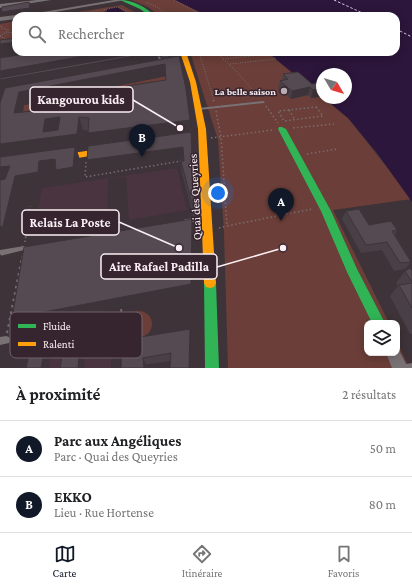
<!DOCTYPE html>
<html lang="fr">
<meta charset="utf-8">
<style>
:root{--surface:#fff;--page:#f6f6f6;--text:#202124;--muted:#757577;--line:#e0e0e0;--accent:#111827}
body{margin:0;font-family:"Crimson Pro",serif;background:var(--page);color:var(--text)}
.controls{position:absolute;right:12px;bottom:12px;display:grid;overflow:hidden;border-radius:8px;box-shadow:0 2px 10px #0003}
.controls button{width:36px;height:36px;display:grid;place-items:center;padding:0;border:0;border-bottom:1px solid var(--line);background:var(--surface);color:var(--text);font:20px sans-serif}
.compass{position:absolute;left:316px;top:68px;width:36px;height:36px;border-radius:50%;background:var(--surface);box-shadow:0 2px 10px #0003;rotate:128deg}
.you{position:absolute;left:218px;top:193px;width:14px;height:14px;margin:-10px;border:3px solid #fff;border-radius:50%;background:#1a73e8;box-shadow:0 0 0 6px #1a73e833}
.badge{display:grid;place-items:center;width:26px;height:26px;border-radius:50%;background:var(--accent);color:#fff;font-size:13px;font-weight:700}
.pin{position:absolute;translate:-50% -33px;filter:drop-shadow(0 1px 2px #0008)}
.pin::after{content:'';position:absolute;top:21px;width:14px;height:12px;background:inherit;clip-path:polygon(0 0,100% 0,50% 100%)}
.list{margin:0;padding:0;list-style:none}
h2{display:flex;justify-content:space-between;align-items:center;height:52px;margin:0;padding:0 16px;font-size:17px}
h2 small{font-size:13px;font-weight:400;color:var(--muted)}
.list li{display:grid;grid-template-columns:26px 1fr auto;gap:12px;align-items:center;box-sizing:border-box;height:56px;padding:0 16px;border-top:1px solid var(--line)}
.list b{display:block;font-size:15px;white-space:nowrap}
.list p{margin:0;font-size:13px;white-space:nowrap;color:var(--muted)}
.list em{font-size:13px;font-style:normal;color:var(--muted)}
.icon{flex:none;width:22px;height:22px;fill:none;stroke:currentColor;stroke-width:2;stroke-linecap:round;stroke-linejoin:round}
.map{position:relative;flex:none;width:412px;height:368px;overflow:hidden}
.search{position:absolute;background:var(--surface);box-shadow:0 2px 10px #0003;left:12px;right:12px;top:12px;height:44px;display:flex;align-items:center;gap:10px;box-sizing:border-box;padding:0 14px;border-radius:12px;color:var(--muted);font-size:15px}
.sheet{height:164px;background:var(--surface)}
nav{display:flex;justify-content:space-around;align-items:center;box-sizing:border-box;height:56px;border-top:1px solid var(--line);background:var(--surface);font-size:11px;color:var(--muted)}
nav a{display:grid;justify-items:center;gap:2px}
nav .on{color:var(--accent)}
.map>svg:first-child{display:block}
.built{fill:#4a343f}
.green{fill:#6b3e39}
.water{fill:#2c163b}
.lines{fill:none;stroke-linecap:round;stroke-linejoin:round}
.ferry{stroke:#e0c9f5;stroke-width:1;stroke-dasharray:2.5 2;stroke-linecap:butt}
.path-far2{stroke:#766e72;stroke-width:1;stroke-dasharray:1 1.5;stroke-linecap:butt}
.path-far1{stroke:#766e72;stroke-width:1.5;stroke-dasharray:1.5 2.5;stroke-linecap:butt}
.path{stroke:#766e72;stroke-width:2;stroke-dasharray:2.5 4;stroke-linecap:butt}
.lane{fill:#797275;fill-rule:evenodd}
.street{fill:#797275;fill-rule:evenodd}
.fast{fill:#30b455;fill-rule:evenodd}
.slow{fill:#ff9f0a;fill-rule:evenodd}
.wall{fill:#494047;fill-rule:evenodd}
.shaded-wall{fill:#3c3439}
.building{fill:#554a52;stroke:#3c3439;fill-rule:evenodd}
.poi-dot{fill:#b8adb2;stroke:#36252e;stroke-width:1.5}
.labels{text-anchor:middle;stroke-width:3;stroke-linejoin:round;paint-order:stroke}
.far-poi-label{font-size:10px;font-weight:bold;fill:#fbeff4;stroke:#36252e;text-anchor:end}
.street-label{font-size:12px;fill:#fbeff4;stroke:#36252e}
.key{fill:#36252e;stroke:#716269;stroke-width:1}
.key-label{font-size:11px;fill:#fbeff4}
.leader{fill:none;stroke:#fbeff4;stroke-width:1.5}
.callout-dot{fill:#fbeff4;stroke:#36252e;stroke-width:1.5}
.callout{fill:#36252e;stroke:#fbeff4;stroke-width:1.5}
.callout-label{font-size:13px;text-anchor:middle;font-weight:bold;fill:#fbeff4}
</style>
<div class="map">
<svg width="412" height="368" viewBox="0 0 412 368">
<rect width="100%" height="100%" fill="#3d3338"/>
<g class="built">
<polygon points="177,168 187,210 129,220 126,177 108,179 107,223 34,235 42,188"/>
<polygon points="111,349 111,368 33,368 35,361"/>
</g>
<g class="green">
<polygon points="131,0 175,0 208,16 160,16 148,7"/>
<polygon points="122,5 142,16 51,16"/>
<polygon points="16,21 16,45 0,48 0,24"/>
<polygon points="190,52 267,52 348,118 412,199 333,210 389,323 367,323 367,353 397,353 397,341 409,368 228,368 224,233 218,140"/>
<polygon points="166,76 168,92 22,116 24,105"/>
<circle cx="139" cy="324" r="13"/>
</g>
<g class="water">
<polygon points="175,0 412,0 412,202 377,153 348,118 324,98 346,98 346,74 322,74 322,97 267,52 396,52 396,16 208,16"/>
<polygon points="117,7 132,16 94,16 107,11 107,9"/>
</g>
<g class="lines">
<g class="ferry">
<polyline points="334,0 369,16"/>
<polyline points="396,29 412,37"/>
</g>
<g class="path-far2">
<polyline points="174,0 204,16"/>
<polyline points="146,2 157,7 169,16"/>
<polyline points="72,14 80,14 118,7 135,16"/>
<polyline points="168,15 176,16"/>
<polyline points="6,33 16,32"/>
<polyline points="0,36 9,30 1,28 1,25"/>
<polyline points="0,36 7,40"/>
<polyline points="199,52 214,101"/>
<polyline points="216,52 236,71 259,97"/>
<polyline points="218,54 230,52"/>
<polyline points="192,55 200,54"/>
<polyline points="223,59 271,54"/>
<polyline points="230,64 276,59 268,52"/>
</g>
<g class="path-far1">
<polyline points="213,100 214,102"/>
<polyline points="266,106 278,123"/>
<polygon points="316,107 323,116 284,121 278,111"/>
<polyline points="289,110 295,120"/>
<polyline points="216,111 221,137 227,226 312,209"/>
<polyline points="293,128 334,124"/>
<polyline points="211,138 273,130"/>
<polyline points="307,154 337,149"/>
<polyline points="86,162 85,177 181,161"/>
<polyline points="219,228 227,226"/>
<polyline points="25,242 30,206"/>
<polyline points="22,258 23,254"/>
</g>
<g class="path">
<polyline points="7,333 22,257"/>
<polyline points="14,338 122,319 121,308"/>
</g>
<g class="lane">
<polygon points="160,53 163,54 159,56 163,61 161,62 160,62 155,56"/>
<polygon points="263,101 265,102 264,103 199,110 197,109 199,108"/>
<polygon points="205,216 207,216 208,218 207,220 205,220 187,223 185,223 184,221 185,219 187,219"/>
<polygon points="24,246 32,248 33,250 32,252 30,253 24,250 0,256 0,250"/>
<polygon points="6,336 9,337 10,340 9,343 0,345 0,337"/>
<polygon points="412,363 412,368 400,368 401,365"/>
</g>
<g class="street">
<polygon points="37,0 51,0 0,8 0,4"/>
<polygon points="114,0 125,0 32,16 19,16"/>
<polygon points="16,15 18,16 16,16 16,19 0,21 0,17"/>
<polygon points="397,347 398,348 408,368 392,368 386,353 397,353"/>
</g>
<g class="fast">
<path d="M 120,0 C 133,0 146,7 155,16 L 150,16 L 140,9 Z"/>
<polygon points="279,127 282,127 286,129 331,211 357,269 385,323 372,323 347,272 321,211 278,129"/>
<polygon points="210,278 214,279 216,283 219,368 205,368 204,283 206,279"/>
</g>
<g class="slow">
<polygon points="180,52 186,52 196,82 206,129 216,283 214,287 210,288 206,287 204,283 198,129 190,82"/>
<polygon points="106,148 109,149 110,151 109,153 59,161 55,158 59,155"/>
</g>
</g>
<g class="wall">
<path d="M 16,52 L 158,53 L 158,60 L 164,59 L 161,57 L 161,52 L 160,52 L 177,52 L 191,132 L 192,160 L 194,159 L 195,216 L 193,216 L 182,173 L 181,161 L 184,161 L 183,159 L 91,172 L 92,146 L 88,133 L 88,131 L 83,130 L 81,148 L 76,148 L 80,160 L 78,180 L 62,183 L 57,173 L 46,174 L 44,186 L 22,190 L 12,239 L 0,241 L 0,103 ZM 166,76 L 166,80 L 127,86 L 128,91 L 32,111 L 23,112 L 24,105 Z"/>
<polygon points="298,72 319,97 311,98 308,95 291,99 278,89 280,81 282,80 283,74"/>
<polygon points="346,211 369,225 397,230 395,235 411,262 405,269 394,271 382,250 361,253 342,219"/>
<polygon points="405,271 412,271 412,334 410,334 390,296 398,286 396,283"/>
<polygon points="191,337 170,361 121,368"/>
</g>
<g class="shaded-wall">
<polygon points="2,0 23,0 3,2"/>
<polygon points="29,2 31,10 3,15 1,12"/>
<polygon points="16,42 16,52 41,52 0,66 0,44"/>
<polygon points="107,52 159,52 158,53 159,65 165,64 166,76 24,105 20,127 14,113 19,92 142,68 0,95 0,71"/>
<polygon points="168,52 177,52 178,61 168,63"/>
<polygon points="310,87 308,95 291,99 292,91"/>
<polygon points="321,89 319,97 311,98 313,90"/>
<polygon points="60,117 65,130 51,132 50,138 77,134 79,117 83,130 81,148 76,148 80,160 78,180 62,183 57,173 46,174 44,186 22,190 12,239 0,241 0,227 3,226 14,180 0,182 0,167 10,166 16,176 38,172 39,161 55,159 60,169 73,167 75,148 0,158 0,144 46,138 43,132 45,119"/>
<polygon points="190,120 191,133 92,146 88,133"/>
<polygon points="183,147 183,159 91,172 87,160"/>
<polygon points="192,219 193,230 192,294 21,328 12,318"/>
<polygon points="0,254 7,263 0,298"/>
<polygon points="190,329 191,337 190,368 189,368"/>
<polygon points="44,353 50,360 49,368 41,368"/>
<polygon points="79,355 85,362 84,368 78,368"/>
<polygon points="143,358 146,365 146,368 144,368"/>
</g>
<g class="building">
<polygon points="29,2 30,8 1,12 2,7"/>
<polygon points="155,13 159,16 135,16"/>
<polygon points="16,38 16,42 0,44 0,40"/>
<polygon points="16,48 16,49 0,52 0,51"/>
<polygon points="36,52 107,52 0,71 0,58"/>
<polygon points="145,52 158,52 0,80 0,78"/>
<path d="M 179,56 L 186,89 L 190,120 L 88,133 L 89,118 L 79,117 L 77,134 L 0,144 L 0,103 L 5,88 ZM 165,64 L 166,80 L 127,86 L 129,91 L 34,104 L 32,111 L 14,113 L 19,92 ZM 60,117 L 58,130 L 43,132 L 45,119 Z"/>
<polygon points="298,72 312,84 315,83 321,89 313,90 310,87 292,91 280,81 288,79 283,74"/>
<polygon points="191,132 192,160 194,159 195,204 192,204 181,161 184,161 183,147 87,160 88,146"/>
<polygon points="75,147 73,167 56,170 55,159 39,161 38,172 15,176 3,226 0,227 0,180 5,179 10,166 0,167 0,157"/>
<polygon points="359,209 369,225 391,221 397,230 392,231 411,262 400,263 387,242 366,245 346,211"/>
<polygon points="192,219 191,284 12,318 24,247"/>
<polygon points="410,268 412,271 412,282 405,271"/>
<polygon points="412,283 412,308 399,285"/>
<polygon points="190,329 189,368 170,368 171,353 143,358 144,368 121,368 122,340"/>
<polygon points="44,353 41,368 26,368 29,355"/>
<polygon points="79,355 78,368 60,368 62,357"/>
</g>
<circle class="poi-dot" cx="284" cy="91" r="4"/>
<g class="labels">
<g class="far-poi-label">
<text x="276" y="95">La belle saison</text>
</g>
<g class="street-label">
<text transform="translate(195 197) rotate(-93)" y="4">Quai des Queyries</text>
</g>
</g>
<rect x="10" y="312" width="132" height="46" rx="6" class="key"/>
<rect x="18" y="324" width="18" height="4" fill="#30b455"/>
<rect x="18" y="342" width="18" height="4" fill="#ff9f0a"/>
<g class="key-label">
<text x="43" y="330">Fluide</text>
<text x="43" y="348">Ralenti</text>
</g>
<path class="leader" d="M180 128L133 100M179 248L119 222M283 248L217 267"/>
<g class="callout-dot">
<circle cx="180" cy="128" r="4"/>
<circle cx="179" cy="248" r="4"/>
<circle cx="283" cy="248" r="4"/>
</g>
<g class="callout">
<rect x="30" y="87" width="103" height="25" rx="4"/>
<rect x="22" y="210" width="97" height="25" rx="4"/>
<rect x="101" y="254" width="116" height="25" rx="4"/>
</g>
<g class="callout-label">
<text x="81" y="104">Kangourou kids</text>
<text x="70" y="227">Relais La Poste</text>
<text x="159" y="271">Aire Rafael Padilla</text>
</g>
</svg>
<div class="controls">
<button><svg class="icon" aria-label="layers" viewBox="0 0 24 24"><path d="M12 4l9 5-9 5-9-5zM3 14l9 5 9-5"/></svg></button>
</div>
<svg class="compass" viewBox="-18 -18 36 36"><path d="M0-13l5 13h-10z" fill="#e53935"/><path d="M0 13l5-13h-10z" fill="#757577"/></svg>
<div class="you"></div>
<div class="pin badge" style="left:281px;top:221px">A</div>
<div class="pin badge" style="left:142px;top:157px">B</div>
<div class="search"><svg class="icon" aria-label="search" viewBox="0 0 24 24"><circle cx="10" cy="10" r="6"/><path d="M15 15l6 6"/></svg>Rechercher</div>
</div>
<section class="sheet">
<h2>À proximité<small>2 résultats</small></h2>
<ul class="list">
<li><span class="badge">A</span><div><b>Parc aux Angéliques</b><p>Parc · Quai des Queyries</p></div><em>50 m</em></li>
<li><span class="badge">B</span><div><b>EKKO</b><p>Lieu · Rue Hortense</p></div><em>80 m</em></li>
</ul>
</section>
<nav>
<a class="on"><svg class="icon" aria-label="map" viewBox="0 0 24 24"><path d="M3 6l6-2 6 2 6-2v14l-6 2-6-2-6 2zM9 4v14M15 6v14"/></svg>Carte</a>
<a><svg class="icon" aria-label="directions" viewBox="0 0 24 24"><path d="M12 3l9 9-9 9-9-9zM9 14v-3h6M13 9l2 2-2 2"/></svg>Itinéraire</a>
<a><svg class="icon" aria-label="saved" viewBox="0 0 24 24"><path d="M7 4h10v16l-5-4-5 4z"/></svg>Favoris</a>
</nav>
